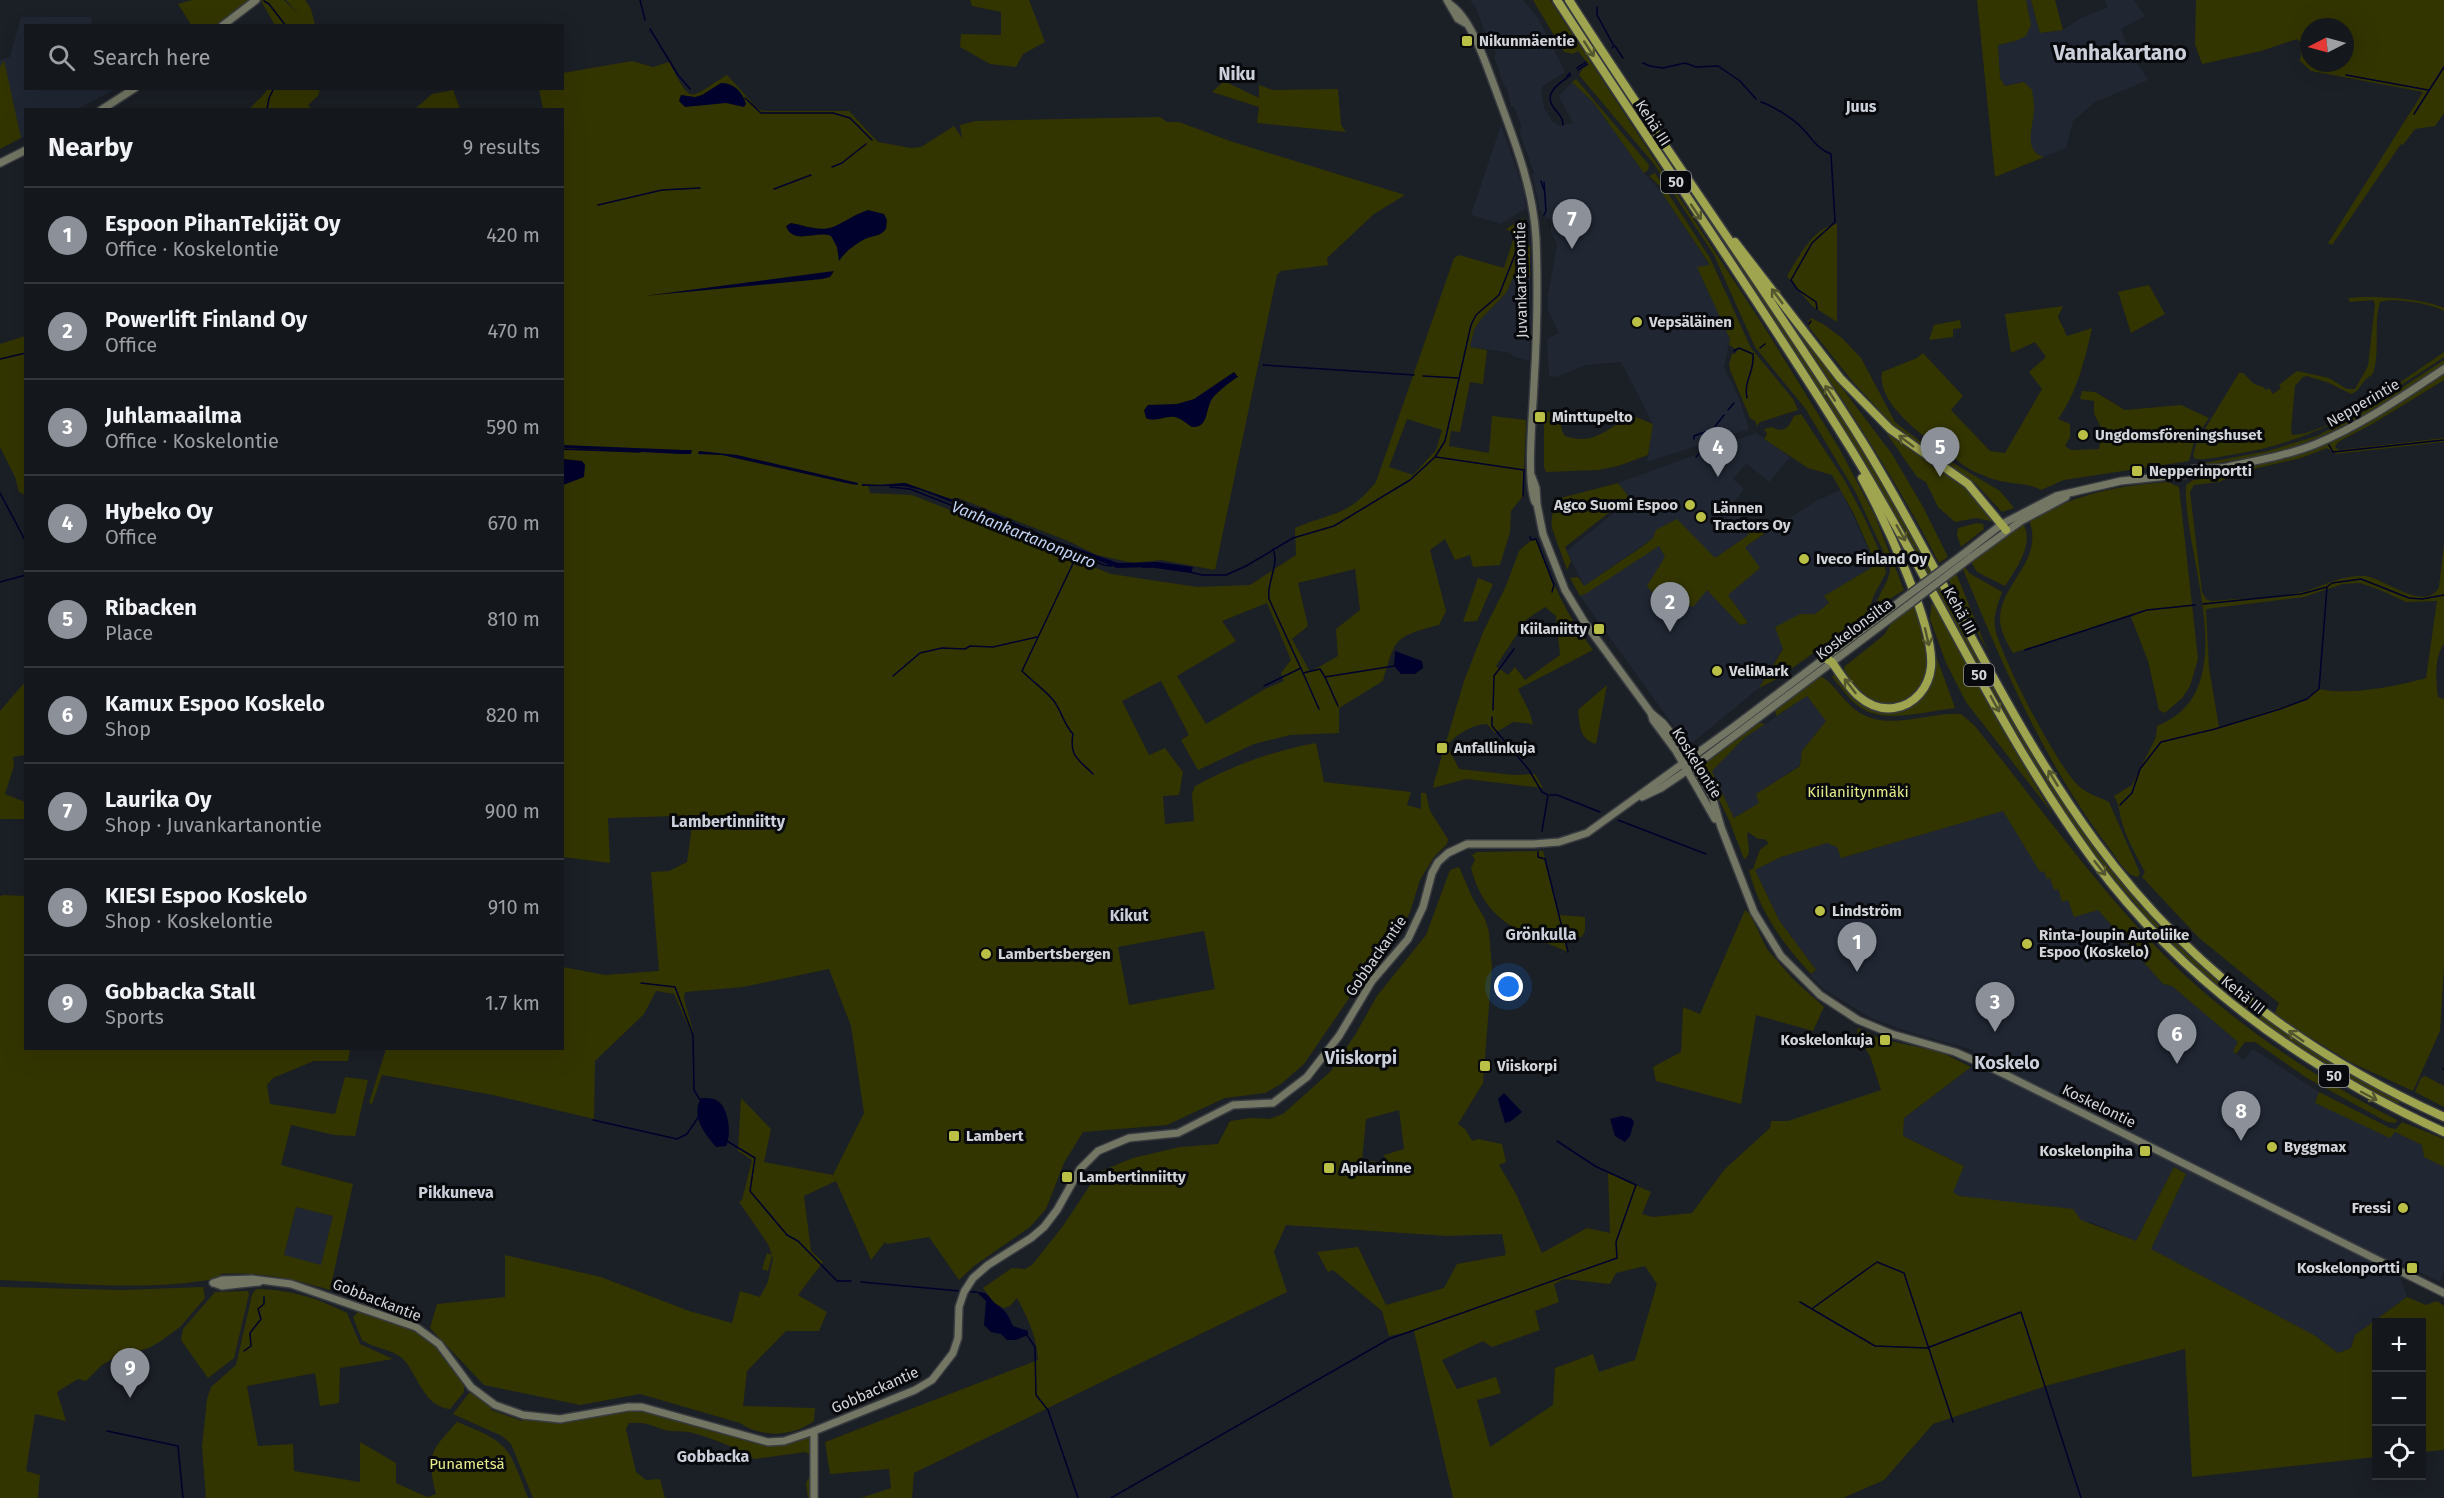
<!DOCTYPE html>
<meta charset="utf-8">
<style>
:root{--surface:#14171c;--page:#212429;--text:#f1f3f6;--muted:#9d9fa3;--line:#33363b;--accent:#8c9099}
body{margin:0;font-family:"Fira Sans",sans-serif;background:var(--page);color:var(--text)}
.controls{position:absolute;right:18px;bottom:18px;display:grid;overflow:hidden;border-radius:0px;box-shadow:0 6px 24px #0002}
.controls button{width:54px;height:54px;display:grid;place-items:center;padding:0;border:0;border-bottom:2px solid var(--line);background:var(--surface);color:var(--text);font:30px sans-serif}
.compass{position:absolute;left:2300px;top:18px;width:54px;height:54px;border-radius:50%;background:var(--surface);box-shadow:0 6px 24px #0002;rotate:264deg}
.you{position:absolute;left:1509px;top:987px;width:21px;height:21px;margin:-15px;border:4px solid #fff;border-radius:50%;background:#1a73e8;box-shadow:0 0 0 9px #1a73e833}
.badge{display:grid;place-items:center;width:39px;height:39px;border-radius:50%;background:var(--accent);color:#fff;font-size:20px;font-weight:700}
.pin{position:absolute;translate:-50% -50px;filter:drop-shadow(0 2px 3px #0008)}
.pin::after{content:'';position:absolute;top:32px;width:21px;height:18px;background:inherit;clip-path:polygon(0 0,100% 0,50% 100%)}
.list{margin:0;padding:0;list-style:none}
h2{display:flex;justify-content:space-between;align-items:center;height:78px;margin:0;padding:0 24px;font-size:26px}
h2 small{font-size:20px;font-weight:400;color:var(--muted)}
.list li{display:grid;grid-template-columns:39px 1fr auto;gap:18px;align-items:center;box-sizing:border-box;height:96px;padding:0 24px;border-top:2px solid var(--line)}
.list b{display:block;font-size:22px;white-space:nowrap}
.list p{margin:0;font-size:20px;white-space:nowrap;color:var(--muted)}
.list em{font-size:20px;font-style:normal;color:var(--muted)}
.icon{flex:none;width:33px;height:33px;fill:none;stroke:currentColor;stroke-width:2;stroke-linecap:round;stroke-linejoin:round}
.map{position:relative;flex:none;width:2444px;height:1498px;overflow:hidden}
.search{position:absolute;background:var(--surface);box-shadow:0 6px 24px #0002;left:24px;top:24px;width:540px;height:66px;display:flex;align-items:center;gap:15px;box-sizing:border-box;padding:0 21px;border-radius:0px;color:var(--muted);font-size:22px}
.panel{position:absolute;background:var(--surface);box-shadow:0 6px 24px #0002;left:24px;top:108px;width:540px;height:942px;border-radius:0px}
.map>svg:first-child{display:block}
.built{fill:#202733}
.green{fill:#333501;fill-rule:evenodd}
.water{fill:#00012c}
.lines{fill:none;stroke-linecap:round;stroke-linejoin:round}
.stream{stroke:#00012c;stroke-width:1.5}
.secondary-casing{stroke:#373a3f;stroke-width:10}
.highway-casing{stroke:#373a3f;stroke-width:11}
.secondary{stroke:#727663;stroke-width:7}
.highway{stroke:#9fa44f;stroke-width:8}
.secondary-bridge-casing{stroke:#373a3f;stroke-width:10;stroke-linecap:butt}
.secondary-bridge{stroke:#727663;stroke-width:7}
.oneway{stroke:#54562e}
.poi-dot{fill:#bac045;stroke:#08090c;stroke-width:2}
.labels{text-anchor:middle;stroke-width:6;stroke-linejoin:round;paint-order:stroke}
.shield{fill:#08090c;stroke:#95979c;stroke-width:1.5}
.shield-label{font-size:14px;font-weight:bold;fill:#d1d4d9}
.poi-label{font-size:15px;font-weight:bold;fill:#d1d4d9;stroke:#08090c;text-anchor:start}
.street-label{font-size:15px;fill:#d1d4d9;stroke:#08090c}
.park-label{font-size:15px;fill:#e4ea8a;stroke:#08090c}
.neighbourhood-label{font-size:16px;font-weight:bold;fill:#cacfd9;stroke:#08090c}
.water-label{font-size:16px;font-style:italic;fill:#c2d2f2;stroke:#08090c}
.quarter-label{font-size:18px;font-weight:bold;fill:#cacfd9;stroke:#08090c}
.district-label{font-size:21px;font-weight:bold;fill:#cacfd9;stroke:#08090c}
</style>
<div class="map">
<svg width="2444" height="1498" viewBox="0 0 2444 1498">
<rect width="100%" height="100%" fill="#1b1f26"/>
<g class="built">
<polygon points="1470,0 1523,0 1538,18 1565,72 1543,86 1541,90 1544,108 1552,121 1560,126 1573,123 1559,96 1572,82 1594,103 1641,169 1662,193 1710,266 1697,267 1730,339 1724,367 1739,398 1749,429 1647,462 1653,424 1621,362 1586,365 1557,377 1549,376 1547,342 1548,338 1559,333 1548,311 1548,295 1557,245 1551,232 1551,219 1547,218 1540,210 1532,174 1534,173 1520,134 1521,125 1514,107 1511,106 1507,88 1504,86 1494,56 1496,54 1492,44 1489,43 1476,8"/>
<polygon points="2026,0 2031,0 2040,33 2063,30 2081,18 2104,9 2108,7 2105,0 2134,0 2145,16 2121,29 2128,49 2148,80 2095,102 2073,121 2066,148 2044,157 2038,155 2033,150 2030,139 2034,110 2024,82 2004,86 2000,78 1998,45 2015,41 2031,25"/>
<polygon points="21,17 91,17 92,25 26,26 26,88 116,89 77,109 26,110 25,136 0,149 0,60 10,57"/>
<polygon points="1501,125 1523,188 1526,208 1501,224 1471,215"/>
<polygon points="1520,267 1525,269 1530,277 1531,319 1529,361 1512,356 1511,353 1470,347 1474,330 1481,319 1506,293 1517,269"/>
<polygon points="1756,433 1790,457 1769,482 1746,463 1733,479 1744,489 1730,507 1754,526 1747,536 1715,558 1653,538 1584,586 1567,551 1631,499 1618,483"/>
<polygon points="1841,490 1876,565 1825,596 1829,603 1815,614 1800,614 1783,648 1759,688 1688,746 1580,596 1659,546 1665,557 1664,607 1685,605 1707,590 1740,625 1748,623 1728,595 1745,547 1816,501"/>
<polygon points="1807,696 1826,721 1802,751 1800,765 1756,794 1760,803 1734,818 1711,771 1744,738"/>
<polygon points="2003,811 2040,871 2044,871 2050,878 2058,889 2063,902 2068,900 2098,910 2163,984 2172,986 2238,1042 2233,1051 2243,1060 2253,1049 2319,1092 2315,1103 2395,1132 2422,1145 2424,1157 2444,1167 2444,1271 2440,1282 2403,1264 2399,1274 2407,1297 2355,1335 2351,1348 2338,1353 2314,1335 2151,1249 2186,1174 2174,1167 2136,1241 2093,1223 1959,1196 1952,1193 1964,1166 1902,1135 1904,1118 1971,1067 1973,1050 1906,1031 1869,1017 1824,989 1810,976 1816,970 1779,920 1755,870 1781,857 1827,843 1837,847 1841,858"/>
<polygon points="296,1207 333,1216 321,1265 284,1256"/>
</g>
<g class="green">
<polygon points="192,0 248,0 216,25 192,26 178,4"/>
<polygon points="263,0 284,0 300,16 286,0 305,0 311,9 315,25 275,25 261,1"/>
<polygon points="970,0 1029,0 1045,42 1023,54 1016,67 990,64 960,47 961,34 1001,35 1001,12 972,6"/>
<path d="M 1533,0 L 1550,0 L 1763,325 L 1839,448 L 1875,516 L 1904,590 L 1876,608 C 1877,593 1891,582 1890,566 L 1856,493 L 1805,408 L 1755,347 L 1714,255 L 1654,164 L 1579,75 L 1582,69 L 1589,65 L 1578,51 L 1573,54 L 1564,52 Z"/>
<path d="M 1562,0 L 1564,0 C 1666,158 1777,310 1875,470 C 1946,587 2001,712 2078,825 C 2162,949 2268,1033 2400,1101 L 2398,1106 L 2306,1054 L 2257,1019 L 2195,967 L 2160,932 L 2105,868 L 2076,830 L 2027,754 L 1870,471 Z"/>
<path d="M 1977,0 L 2026,0 L 2031,25 L 2026,36 L 2015,41 L 1998,45 L 2000,78 L 2005,86 L 2024,82 L 2032,90 C 2033,96 2034,103 2034,109 C 2034,125 2022,151 2044,157 L 1995,177 Z"/>
<polygon points="2031,0 2055,0 2063,30 2040,33"/>
<path d="M 2196,0 L 2444,0 L 2444,113 L 2435,126 L 2415,129 L 2403,145 L 2401,144 L 2332,245 L 2328,243 L 2423,92 L 2311,71 L 2299,60 L 2301,58 L 2300,42 L 2297,39 L 2261,51 L 2202,64 L 2195,44 ZM 2309,27 L 2345,27 L 2345,63 L 2309,63 Z"/>
<polygon points="4,60 21,138 0,149 0,67"/>
<path d="M 632,61 L 653,67 L 669,62 C 693,107 687,99 727,75 L 757,108 L 763,111 L 849,111 L 878,142 L 911,148 L 921,147 L 954,126 L 962,138 L 960,125 L 975,121 L 1160,117 L 1167,122 L 1179,122 L 1230,141 L 1405,195 L 1374,214 L 1327,258 L 1328,265 L 1281,271 L 1277,275 L 1215,570 L 1161,560 L 1133,563 L 1097,555 L 1068,541 L 958,498 L 950,499 L 905,483 L 868,485 L 870,493 L 912,495 L 1111,574 L 1197,587 L 1250,585 L 1296,555 L 1295,528 C 1332,512 1348,517 1376,482 L 1454,258 L 1459,255 L 1504,268 L 1515,234 L 1506,229 L 1523,218 L 1528,227 L 1525,246 L 1530,246 L 1530,277 L 1525,269 L 1520,267 L 1517,269 L 1506,293 L 1481,319 L 1474,330 L 1470,347 L 1487,350 L 1483,384 L 1470,382 L 1460,432 L 1451,431 L 1449,446 L 1489,453 L 1492,416 L 1526,420 L 1523,496 L 1511,511 L 1510,532 L 1500,565 L 1473,567 L 1470,555 L 1455,560 L 1445,539 L 1430,550 L 1446,611 L 1439,625 C 1394,637 1396,637 1383,681 L 1339,708 L 1339,733 L 1290,735 L 1254,744 L 1198,770 L 1181,740 L 1189,735 L 1161,681 L 1122,701 L 1149,755 L 1165,748 L 1183,772 L 1179,795 L 1163,796 L 1165,824 L 1194,821 L 1192,794 L 1195,786 C 1234,765 1272,751 1316,743 L 1324,782 L 1411,792 L 1407,805 L 1421,809 L 1421,793 L 1426,793 L 1430,811 L 1448,839 L 1447,844 L 1434,857 L 1420,880 L 1410,912 L 1398,936 L 1354,991 L 1304,1064 L 1281,1084 L 1265,1093 L 1225,1098 L 1167,1125 L 1083,1132 L 1064,1163 L 1046,1209 L 1030,1227 L 974,1266 L 959,1280 L 929,1237 L 887,1244 L 885,1242 L 871,1260 L 836,1181 L 804,1196 L 811,1251 L 823,1262 L 798,1295 L 827,1312 L 819,1331 L 786,1331 L 747,1371 L 743,1406 L 815,1408 L 814,1421 C 792,1437 762,1438 740,1423 L 640,1394 L 580,1405 L 484,1385 L 430,1328 L 437,1304 L 505,1297 L 505,1255 L 601,1277 L 689,1311 L 732,1323 L 740,1291 L 760,1297 L 768,1282 L 773,1258 L 772,1256 L 768,1271 L 762,1269 L 767,1253 L 772,1255 L 768,1244 L 739,1202 L 742,1200 L 752,1160 L 738,1151 L 741,1098 L 771,1129 L 764,1162 L 833,1175 L 864,1113 L 851,1026 L 829,969 L 743,987 L 685,992 L 684,999 L 693,1031 L 691,1032 L 674,994 L 656,991 L 644,1014 L 595,1061 L 594,1119 L 493,1095 L 382,1075 L 372,1104 L 369,1103 L 386,1049 L 562,1048 L 563,967 L 605,975 L 659,971 L 651,872 L 669,871 L 687,862 L 693,819 L 677,816 L 608,818 L 610,863 L 563,857 L 562,110 L 543,109 L 539,89 L 562,88 L 563,73 ZM 1407,419 L 1442,430 L 1436,450 L 1413,475 L 1389,467 ZM 1355,569 L 1360,610 L 1336,629 L 1338,656 L 1310,672 L 1292,639 L 1308,626 L 1298,583 ZM 1267,603 L 1291,660 L 1281,673 L 1284,681 L 1265,689 L 1206,724 L 1177,676 L 1236,641 L 1222,621 ZM 1204,931 L 1215,989 L 1129,1005 L 1118,947 Z"/>
<polygon points="1576,79 1649,165 1648,170 1644,173 1641,169 1594,103 1572,82"/>
<polygon points="1224,81 1259,98 1259,85 1273,90 1338,89 1341,125 1346,132 1257,123 1259,107 1212,92"/>
<path d="M 267,89 L 267,88 L 320,89 L 318,96 L 308,105 L 312,109 L 250,109 C 255,101 263,98 267,89 Z"/>
<polygon points="453,90 460,109 415,109 432,94"/>
<polygon points="1655,173 1710,258 1751,348 1793,399 1798,410 1760,422 1757,426 1755,421 1750,418 1730,370 1729,364 1732,354 1735,354 1737,350 1729,345 1730,339 1697,267 1710,265 1662,193 1662,188 1649,176"/>
<path d="M 1837,224 L 1837,322 L 1812,306 L 1787,276 C 1798,258 1814,226 1837,224 Z"/>
<polygon points="2149,285 2165,314 2131,333 2118,292"/>
<path d="M 2348,298 C 2370,295 2424,298 2444,308 L 2444,311 C 2432,304 2393,297 2380,302 C 2373,324 2381,356 2372,375 C 2362,379 2360,392 2351,394 L 2329,383 L 2307,376 L 2303,377 L 2295,386 L 2291,430 L 2292,435 C 2329,435 2412,374 2444,352 L 2444,357 C 2377,401 2318,441 2236,454 C 2223,456 2208,460 2195,459 L 2193,455 L 2197,442 L 2239,373 L 2243,373 L 2254,384 L 2263,387 L 2266,390 L 2269,388 L 2273,394 L 2281,388 L 2279,385 L 2297,371 L 2329,378 L 2347,389 L 2355,389 L 2368,366 L 2375,304 L 2373,300 L 2350,302 Z"/>
<path d="M 1779,305 L 1892,454 L 1923,507 L 1948,557 L 1939,563 C 1893,473 1836,389 1779,305 Z"/>
<path d="M 2063,306 L 2058,317 L 2067,336 L 2092,328 C 2085,359 2077,393 2058,419 L 2070,424 L 2070,437 L 2065,446 L 2071,450 L 2099,449 L 2102,429 L 2094,414 L 2094,401 L 2080,399 L 2082,391 L 2095,392 L 2125,410 L 2181,405 L 2209,418 L 2195,439 L 2189,461 L 2064,480 L 2041,490 C 2029,483 2019,485 2006,482 C 1996,481 1985,476 1975,472 C 1966,468 1957,460 1948,454 C 1926,438 1876,404 1882,372 L 1917,358 L 1923,353 L 1963,396 L 1951,410 L 1990,451 L 2005,453 L 2042,389 L 2029,372 L 2046,357 L 2035,342 L 2011,353 L 2005,314 Z"/>
<polygon points="1811,318 1823,324 1842,338 1861,358 1895,422 1933,451 2000,491 2014,508 2002,512 1975,483 1895,427 1853,382 1809,327 1808,321"/>
<polygon points="1960,320 1961,328 1953,329 1953,337 1929,340 1934,325"/>
<polygon points="25,336 25,495 19,492 15,477 0,447 0,344"/>
<path d="M 2444,360 L 2444,365 C 2374,410 2320,448 2235,460 C 2223,462 2207,467 2194,465 L 2268,451 L 2317,436 L 2374,406 Z"/>
<path d="M 2444,373 L 2444,380 L 2374,423 L 2338,442 L 2335,447 L 2339,450 L 2348,449 L 2444,438 L 2444,442 L 2336,454 L 2327,448 L 2301,458 L 2245,471 L 2219,482 L 2194,485 L 2190,492 L 2202,592 L 2206,599 L 2211,601 C 2240,598 2273,599 2302,592 C 2325,586 2339,575 2364,576 C 2383,577 2426,614 2439,587 L 2444,544 L 2444,644 C 2434,656 2436,682 2438,697 L 2444,699 L 2444,967 L 2440,1031 L 2413,1091 L 2350,1062 L 2274,1015 L 2279,1003 L 2199,938 L 2142,877 L 2145,872 C 2136,855 2126,838 2121,819 C 2119,810 2119,804 2114,796 L 2132,785 L 2156,737 L 2157,726 C 2248,691 2182,554 2186,485 L 2193,480 L 2226,477 L 2241,468 L 2303,452 L 2330,442 L 2374,419 ZM 2360,583 L 2380,590 L 2406,602 L 2437,601 L 2426,678 C 2398,686 2347,696 2319,689 L 2307,699 L 2219,727 L 2209,668 L 2206,609 L 2304,597 L 2343,584 Z"/>
<path d="M 1544,412 L 1559,412 L 1562,431 L 1565,436 C 1594,446 1607,429 1631,415 L 1653,424 L 1648,455 L 1618,466 L 1598,470 L 1546,472 L 1544,467 Z"/>
<path d="M 1801,414 L 1845,481 L 1864,517 L 1884,561 L 1886,573 L 1874,595 L 1867,615 L 1777,679 L 1759,688 L 1783,649 L 1775,627 L 1800,614 L 1815,614 L 1829,603 L 1824,596 L 1876,565 L 1854,514 L 1832,475 L 1808,468 L 1764,439 L 1767,434 L 1764,429 L 1772,427 C 1784,434 1789,427 1794,416 Z"/>
<polygon points="1878,421 1963,484 1994,519 1990,521 1976,518 1955,522 1938,507 1926,482 1917,477"/>
<path d="M 2168,482 L 2179,487 L 2198,659 L 2190,686 L 2182,698 L 2165,713 L 2159,710 L 2148,661 L 2131,617 L 2139,613 L 2013,653 C 2007,643 2000,631 2000,619 C 2000,583 2045,561 2029,520 C 2077,494 2114,486 2168,482 Z"/>
<path d="M 1618,483 L 1629,497 L 1565,547 L 1571,561 L 1567,570 L 1552,528 C 1550,518 1555,510 1553,500 Z"/>
<polygon points="1677,519 1715,558 1747,536 1754,526 1764,534 1745,547 1760,568 1728,595 1748,623 1740,625 1707,590 1693,607 1685,605 1664,607 1647,586 1665,557 1659,546 1587,593 1580,596 1570,578 1578,577 1584,586 1643,546 1653,538 1656,530"/>
<polygon points="1977,523 1983,524 1984,529 1961,547 1957,535 1958,528"/>
<path d="M 2023,524 C 2035,543 2016,569 2005,586 L 1977,572 L 1971,562 L 1974,560 Z"/>
<path d="M 1536,539 C 1550,578 1567,617 1593,650 L 1518,689 L 1529,711 L 1533,724 L 1513,722 L 1495,733 L 1487,724 C 1473,724 1457,734 1447,745 L 1459,769 L 1514,775 L 1535,774 L 1543,788 L 1466,779 L 1433,788 C 1435,774 1444,758 1442,744 L 1447,739 L 1464,681 L 1484,630 L 1506,586 L 1519,551 L 1531,540 ZM 1545,607 L 1556,616 L 1560,655 L 1525,680 L 1515,667 L 1508,675 L 1496,666 L 1527,619 Z"/>
<path d="M 1965,567 L 1969,573 L 2002,592 C 1998,604 1993,615 1995,628 C 2001,657 2058,769 2080,787 C 2088,794 2099,797 2109,802 L 2140,873 L 2138,877 C 2126,876 2117,858 2110,849 C 2045,764 2003,667 1963,569 Z"/>
<polygon points="1956,573 1988,652 1948,579"/>
<polygon points="1478,578 1493,584 1477,621 1463,622"/>
<polygon points="1932,600 2001,727 2052,813 1966,702 1946,663 1930,619"/>
<path d="M 1913,606 C 1920,624 1928,644 1927,664 C 1925,691 1900,714 1872,702 C 1861,697 1852,681 1845,671 L 1844,667 L 1884,635 L 1894,619 Z"/>
<path d="M 1935,653 L 1955,708 C 1927,711 1886,724 1861,708 C 1849,700 1841,687 1832,677 L 1834,674 L 1863,705 L 1896,711 L 1902,710 L 1922,697 Z"/>
<path d="M 1819,675 C 1836,684 1843,703 1860,713 C 1890,731 1929,712 1961,714 L 1974,725 C 2030,794 2082,867 2143,933 C 2213,1010 2305,1073 2397,1120 L 2396,1123 L 2387,1122 L 2307,1078 L 2255,1042 L 2245,1042 L 2236,1054 L 2233,1051 L 2238,1042 L 2172,986 L 2163,984 L 2098,910 L 2074,917 L 2068,900 L 2062,902 L 2058,889 L 2054,890 L 2050,878 L 2047,879 L 2044,871 L 2040,872 L 2003,811 L 1841,858 L 1837,847 L 1827,843 L 1781,857 L 1755,870 L 1779,920 L 1816,970 L 1811,974 C 1783,944 1759,911 1749,870 L 1753,869 L 1760,850 L 1769,843 L 1764,839 L 1758,839 L 1748,832 C 1745,840 1754,853 1744,859 L 1729,820 L 1703,767 L 1706,761 L 1757,722 L 1765,724 L 1744,738 L 1712,771 L 1734,818 L 1759,803 L 1756,794 L 1800,766 L 1802,751 L 1826,721 L 1807,696 L 1776,716 L 1775,708 Z"/>
<polygon points="25,682 25,755 13,757 14,766 5,794 25,802 25,819 0,819 0,711"/>
<path d="M 1607,685 L 1596,744 C 1579,739 1580,725 1578,710 Z"/>
<path d="M 1543,851 L 1559,915 L 1585,917 L 1585,930 L 1582,937 L 1564,935 L 1568,952 C 1520,931 1486,924 1471,868 L 1475,860 L 1472,855 L 1477,852 Z"/>
<path d="M 1459,867 L 1472,897 L 1485,919 L 1489,932 L 1492,967 L 1483,1083 L 1458,1124 L 1466,1130 L 1472,1141 L 1478,1139 L 1502,1144 L 1506,1162 L 1499,1165 L 1516,1194 L 1542,1253 L 1587,1228 L 1610,1233 L 1608,1173 L 1651,1192 L 1642,1214 L 1653,1217 L 1692,1213 L 1725,1169 L 1770,1128 L 1771,1121 L 1788,1121 L 1881,1090 L 1870,1056 L 1857,1034 L 1858,1028 L 1881,1039 L 1941,1052 L 1971,1067 L 1904,1118 L 1903,1136 L 1964,1166 L 1953,1192 L 1959,1196 L 2073,1209 L 2081,1220 L 2136,1241 L 2174,1167 L 2186,1174 L 2151,1249 L 2314,1335 L 2338,1353 L 2351,1348 L 2355,1335 L 2407,1297 L 2426,1305 L 2437,1301 L 2444,1306 L 2444,1450 L 2422,1452 L 2422,1322 L 2376,1322 L 2376,1457 L 2192,1477 L 2185,1349 L 2049,1385 L 1933,1424 L 1884,1480 L 1843,1498 L 1453,1498 L 1414,1331 L 1389,1336 L 1382,1311 L 1333,1270 L 1328,1272 L 1317,1252 L 1358,1247 L 1386,1305 L 1444,1288 L 1457,1264 L 1506,1255 L 1502,1234 L 1447,1236 L 1286,1225 L 1274,1252 L 1287,1292 L 914,1473 L 912,1498 L 861,1498 L 891,1488 L 889,1469 L 830,1474 L 825,1442 L 1038,1360 C 1037,1337 1028,1319 1017,1298 L 1010,1306 L 1004,1308 L 994,1303 L 983,1288 L 1012,1268 L 1025,1269 L 1032,1265 L 1063,1226 L 1099,1172 L 1133,1158 L 1180,1147 L 1218,1144 L 1230,1121 L 1251,1118 L 1269,1119 L 1283,1114 L 1330,1072 L 1355,1035 L 1377,996 L 1426,935 L 1450,870 ZM 1399,1110 L 1404,1149 L 1384,1155 L 1387,1163 L 1362,1160 L 1366,1119 ZM 1645,1266 L 1657,1284 L 1635,1360 L 1599,1372 L 1593,1354 L 1555,1368 L 1553,1405 L 1490,1447 L 1477,1400 L 1501,1393 L 1496,1377 L 1457,1389 L 1442,1360 L 1483,1341 L 1492,1347 L 1540,1330 L 1535,1311 L 1559,1302 L 1554,1284 L 1564,1279 L 1610,1284 L 1616,1273 Z"/>
<path d="M 3,895 L 25,896 L 26,1048 L 350,1049 L 348,1061 L 314,1061 L 273,1078 L 267,1085 L 270,1104 L 335,1114 L 345,1077 L 368,1080 L 355,1136 L 334,1135 L 291,1125 L 281,1165 L 353,1184 L 330,1290 C 290,1278 262,1272 220,1274 L 220,1278 C 148,1292 72,1283 0,1280 L 0,896 ZM 296,1207 L 333,1216 L 321,1265 L 284,1255 Z"/>
<polygon points="1745,910 1750,914 1767,949 1793,979 1824,1007 1813,1031 1756,1015 1741,1104 1656,1081 1653,1067 1681,1052 1683,1007 1700,1014"/>
<polygon points="2425,1076 2444,1086 2444,1107 2415,1092 2421,1078"/>
<polygon points="2319,1092 2390,1128 2396,1129 2402,1122 2444,1139 2444,1167 2424,1157 2422,1145 2395,1132 2390,1138 2315,1103"/>
<polygon points="0,1287 122,1290 203,1287 205,1298 180,1327 161,1341 149,1348 116,1357 102,1365 86,1381 78,1379 57,1392 66,1421 35,1414 26,1471 40,1475 38,1498 0,1498"/>
<path d="M 256,1289 C 289,1289 318,1298 347,1313 L 360,1344 L 393,1359 L 340,1368 L 339,1403 L 320,1406 L 315,1373 L 247,1386 L 258,1446 L 293,1444 L 294,1471 L 360,1482 L 360,1442 L 396,1463 L 396,1483 L 427,1497 L 436,1494 C 426,1454 431,1451 457,1422 C 510,1443 508,1446 528,1498 L 206,1498 L 202,1447 L 207,1399 L 211,1387 L 236,1365 L 252,1295 Z"/>
<polygon points="248,1291 249,1294 234,1358 208,1378 181,1340 183,1329 215,1292"/>
<path d="M 358,1312 L 413,1329 L 426,1337 L 438,1349 L 464,1384 L 464,1392 L 450,1409 C 425,1407 418,1377 405,1361 C 395,1349 375,1349 362,1340 L 353,1317 Z"/>
<path d="M 469,1393 L 474,1393 L 492,1406 L 491,1410 L 522,1421 L 523,1418 C 567,1425 609,1406 654,1411 L 767,1445 L 782,1445 L 808,1437 L 811,1438 L 811,1498 L 808,1498 L 806,1483 L 809,1477 L 810,1455 L 805,1452 L 754,1459 C 744,1450 703,1435 689,1432 C 681,1431 672,1432 665,1430 C 648,1425 648,1422 629,1423 L 626,1429 L 636,1472 L 646,1480 L 660,1479 L 665,1498 L 533,1498 L 511,1444 L 502,1436 L 453,1414 Z"/>
</g>
<g class="water">
<path d="M 721,83 C 734,83 742,91 746,104 L 744,107 L 726,103 L 685,107 L 679,101 L 681,95 L 695,97 L 702,95 Z"/>
<path d="M 868,210 L 884,214 L 887,220 L 886,229 C 880,237 873,235 865,239 C 854,245 846,251 839,261 L 837,247 L 831,236 C 816,230 793,246 786,226 L 791,223 C 804,225 819,232 833,227 C 845,222 855,214 868,210 Z"/>
<polygon points="834,271 830,277 822,279 644,296"/>
<path d="M 1234,372 L 1238,377 C 1232,380 1215,394 1212,399 C 1205,410 1209,428 1192,427 C 1187,424 1182,419 1175,417 C 1165,415 1155,423 1146,418 L 1144,410 L 1148,405 L 1177,404 L 1194,399 Z"/>
<polygon points="563,445 684,450 692,450 691,454 680,454 566,448 563,447"/>
<polygon points="699,451 737,455 858,483 857,485 846,483 722,455 698,454"/>
<polygon points="563,459 582,461 585,465 584,477 563,485"/>
<polygon points="905,483 996,515 1059,542 1118,563 1157,562 1193,567 1191,573 1148,567 1117,568 921,490 904,486 862,486 862,484 881,485"/>
<polygon points="1395,651 1422,661 1423,668 1415,674 1401,674 1394,666"/>
<polygon points="1504,1093 1522,1112 1511,1121 1505,1123 1498,1099"/>
<path d="M 701,1098 C 706,1098 712,1098 716,1100 C 729,1106 732,1136 726,1146 L 716,1147 C 704,1133 691,1116 701,1098 Z"/>
<polygon points="1622,1116 1631,1118 1634,1122 1630,1136 1625,1142 1615,1136 1610,1119"/>
<path d="M 977,1292 C 989,1292 988,1297 996,1304 C 1007,1312 1007,1313 1013,1326 L 1028,1331 L 1028,1335 L 1016,1340 L 1007,1340 L 1001,1334 L 991,1332 L 984,1325 L 986,1301 Z"/>
</g>
<g class="lines">
<g class="stream">
<polyline points="640,0 645,20"/>
<polyline points="264,1 269,4 286,26"/>
<polyline points="1597,7 1597,15 1614,46 1612,48"/>
<polyline points="650,29 678,75 690,89"/>
<polyline points="1615,46 1623,58"/>
<polyline points="1643,63 1650,66 1663,68 1685,63 1696,67 1718,66 1740,81 1756,99"/>
<polyline points="1577,68 1586,62"/>
<polyline points="1578,70 1587,64"/>
<polyline points="2346,75 2428,90"/>
<polyline points="1567,76 1570,73"/>
<polyline points="745,98 761,113 833,113 850,118 872,140"/>
<path d="M 1761,102 C 1773,106 1794,119 1802,128 C 1812,138 1817,149 1831,154 L 1835,222 L 1812,243 L 1791,280 L 1797,289 L 1816,302 L 1817,309"/>
<polyline points="267,110 269,98 274,88"/>
<polyline points="2414,114 2444,67"/>
<path d="M 1563,125 C 1563,118 1559,114 1554,108 C 1542,93 1560,83 1571,75"/>
<polyline points="832,167 842,163 866,144"/>
<polyline points="1541,181 1544,190"/>
<polyline points="774,189 811,175"/>
<polyline points="598,205 662,190 700,188"/>
<polyline points="1544,215 1546,211 1544,182"/>
<polyline points="1809,324 1811,321"/>
<polyline points="1760,348 1765,344"/>
<path d="M 1734,351 L 1739,348 L 1753,354 C 1755,372 1743,381 1747,398"/>
<polyline points="0,359 26,353"/>
<polyline points="1263,365 1414,375"/>
<polyline points="1423,376 1458,378"/>
<polyline points="1728,410 1734,403"/>
<polyline points="1694,439 1694,436 1713,429 1724,415"/>
<polyline points="2329,445 2333,452 2444,440"/>
<polyline points="562,449 640,452"/>
<polyline points="1436,457 1524,470 1523,496"/>
<polyline points="1696,457 1699,454"/>
<polyline points="890,487 910,489 1104,565 1111,566"/>
<polyline points="0,493 26,542"/>
<polyline points="1530,537 1531,540 1536,539 1554,585 1552,592"/>
<path d="M 1273,549 C 1280,565 1266,583 1269,599 L 1303,673 L 1320,669 L 1325,677 L 1394,666"/>
<path d="M 1077,555 L 1022,671 C 1032,681 1045,690 1054,701 C 1062,712 1064,725 1073,734 C 1069,756 1078,759 1093,774"/>
<polyline points="1142,567 1152,567"/>
<polyline points="1178,569 1202,575 1226,575 1246,566 1293,538 1334,526 1410,480 1435,457 1445,441 1471,325 1476,315 1499,295 1527,224 1528,227"/>
<polyline points="0,582 26,575"/>
<polyline points="2328,586 2332,583 2361,579 2409,598 2422,599 2444,595"/>
<polyline points="2025,650 2147,610 2195,605"/>
<polyline points="1303,673 1319,709"/>
<polyline points="893,676 920,653 942,648 965,649 970,646 993,647 1037,637"/>
<polyline points="1325,677 1338,706"/>
<polyline points="1264,686 1301,668"/>
<polyline points="1493,710 1494,676 1514,649"/>
<polyline points="1492,717 1492,726 1529,770 1542,792 1548,795 1542,831"/>
<polyline points="1550,795 1557,795 1600,812"/>
<polyline points="2120,805 2132,793 2140,769 2161,742 2215,729 2280,709 2307,699 2319,689 2327,587 2301,594 2203,604"/>
<polyline points="1618,820 1706,854"/>
<polyline points="1538,852 1538,857 1545,859 1568,952"/>
<polyline points="641,983 675,987 693,1035 694,1090 700,1100"/>
<polyline points="2443,1069 2444,1069"/>
<polyline points="593,1120 677,1139 687,1134 699,1116"/>
<polyline points="727,1141 755,1158 750,1191 787,1235 798,1241 837,1281 851,1281"/>
<polyline points="861,1282 960,1291"/>
<polyline points="969,1292 977,1292"/>
<polyline points="1800,1302 1875,1346 1927,1348 2021,1312 2081,1498"/>
<polyline points="1813,1308 1877,1262 1904,1273 1953,1422"/>
<polyline points="1027,1335 1035,1347 1036,1395 1048,1410 1078,1498"/>
<polyline points="244,1351 251,1346 250,1333 261,1319 258,1309 264,1304 264,1297"/>
<polyline points="107,1431 178,1446 183,1498"/>
<polyline points="1111,1498 1389,1339 1617,1258 1616,1242 1636,1185 1595,1166 1557,1141"/>
</g>
<defs>
<g id="secondary">
<polyline points="1447,0 1458,19 1465,23"/>
<path d="M 1451,5 C 1472,20 1486,64 1495,88 C 1513,137 1533,186 1536,238 C 1538,286 1537,335 1534,384 C 1533,410 1526,481 1535,502"/>
<polyline points="222,26 256,0"/>
<polyline points="101,110 135,88"/>
<polyline points="0,163 26,150"/>
<polyline points="2181,473 2193,469 2222,468"/>
<polyline points="1532,477 1536,488 1537,504 1543,534 1565,590 1585,623 1651,713 1663,723 1683,748 1699,775 1712,796 1721,827 1754,912 1781,956 1820,995 1858,1020 1892,1034 1955,1052 1994,1069 2444,1293"/>
<path d="M 1966,552 L 2002,524 L 2056,496 L 2121,481 L 2217,471 L 2222,468 C 2253,461 2286,456 2316,444 C 2362,425 2403,396 2444,369"/>
<polyline points="1970,558 2021,521 2066,497"/>
<polyline points="1651,713 1653,720 1676,751 1715,819"/>
<polyline points="1642,797 1661,788 1698,763 1907,606"/>
<polyline points="213,1283 222,1280 252,1279 291,1284 416,1327 439,1344 471,1387 495,1405 523,1415 560,1419 628,1407 642,1407 768,1442 784,1441 814,1431 915,1390 932,1380 953,1353 958,1338 959,1307 964,1292 973,1278 988,1265 1031,1238 1044,1227 1057,1210 1080,1169 1098,1151 1129,1138 1178,1133 1233,1105 1273,1103 1307,1077 1339,1036 1372,981 1408,939 1423,907 1432,873 1438,862 1448,853 1467,844 1533,844 1559,842 1587,833 1732,728 1903,599"/>
<polyline points="214,1283 222,1286 259,1282"/>
<polyline points="814,1498 814,1431"/>
</g>
<g id="highway">
<path d="M 1557,0 C 1654,150 1757,297 1851,449 C 1934,584 1999,732 2093,860 C 2183,982 2308,1070 2444,1132"/>
<path d="M 1569,0 C 1664,149 1768,292 1862,441 C 1943,572 2004,717 2096,842 C 2186,965 2306,1055 2444,1117"/>
<polyline points="1735,242 1840,378 1890,429 1968,484 2006,530"/>
<path d="M 1825,658 L 1832,662 C 1847,684 1863,712 1894,708 C 1915,705 1929,687 1931,667 C 1935,625 1883,517 1862,478"/>
</g>
</defs>
<use href="#secondary" class="secondary-casing"/>
<use href="#highway" class="highway-casing"/>
<use href="#secondary" class="secondary"/>
<use href="#highway" class="highway"/>
<defs>
<g id="secondary-bridge">
<polyline points="1903,599 1966,552"/>
<polyline points="1907,606 1970,558"/>
</g>
</defs>
<use href="#secondary-bridge" class="secondary-bridge-casing"/>
<use href="#secondary-bridge" class="secondary-bridge"/>
</g>
<defs><path id="oneway-shaft" d="M-6 0H5M1.5-3L5.5 0L1.5 3" fill="none" stroke-width="1.6" stroke-linecap="round" stroke-linejoin="round" transform="scale(1.5)"/></defs>
<g class="oneway">
<use href="#oneway-shaft" transform="translate(1589 49) rotate(57)"/>
<use href="#oneway-shaft" transform="translate(1696 212) rotate(56)"/>
<use href="#oneway-shaft" transform="translate(1777 296) rotate(-127)"/>
<use href="#oneway-shaft" transform="translate(1830 393) rotate(-123)"/>
<use href="#oneway-shaft" transform="translate(1906 441) rotate(-143)"/>
<use href="#oneway-shaft" transform="translate(1901 533) rotate(60)"/>
<use href="#oneway-shaft" transform="translate(1927 637) rotate(77)"/>
<use href="#oneway-shaft" transform="translate(1850 686) rotate(-128)"/>
<use href="#oneway-shaft" transform="translate(1995 704) rotate(61)"/>
<use href="#oneway-shaft" transform="translate(2053 778) rotate(-121)"/>
<use href="#oneway-shaft" transform="translate(2100 868) rotate(52)"/>
<use href="#oneway-shaft" transform="translate(2296 1036) rotate(-145)"/>
<use href="#oneway-shaft" transform="translate(2369 1096) rotate(28)"/>
</g>
<g class="poi-dot">
<rect x="1461" y="35" width="12" height="12" rx="3"/>
<circle cx="1637" cy="322" r="6"/>
<rect x="1534" y="411" width="12" height="12" rx="3"/>
<circle cx="2083" cy="435" r="6"/>
<rect x="2131" y="465" width="12" height="12" rx="3"/>
<circle cx="1690" cy="505" r="6"/>
<circle cx="1701" cy="517" r="6"/>
<circle cx="1804" cy="559" r="6"/>
<rect x="1593" y="623" width="12" height="12" rx="3"/>
<circle cx="1717" cy="671" r="6"/>
<rect x="1436" y="742" width="12" height="12" rx="3"/>
<circle cx="1820" cy="911" r="6"/>
<circle cx="2027" cy="944" r="6"/>
<circle cx="986" cy="954" r="6"/>
<rect x="1879" y="1034" width="12" height="12" rx="3"/>
<rect x="1479" y="1060" width="12" height="12" rx="3"/>
<rect x="948" y="1130" width="12" height="12" rx="3"/>
<circle cx="2272" cy="1147" r="6"/>
<rect x="2139" y="1145" width="12" height="12" rx="3"/>
<rect x="1323" y="1162" width="12" height="12" rx="3"/>
<rect x="1061" y="1171" width="12" height="12" rx="3"/>
<circle cx="2403" cy="1208" r="6"/>
<rect x="2406" y="1262" width="12" height="12" rx="3"/>
</g>
<g class="labels">
<g class="shield">
<rect x="1661" y="171" width="30" height="22" rx="4.5"/>
<rect x="1964" y="664" width="30" height="22" rx="4.5"/>
<rect x="2319" y="1065" width="30" height="22" rx="4.5"/>
</g>
<g class="shield-label">
<text x="1676" y="187">50</text>
<text x="1979" y="680">50</text>
<text x="2334" y="1081">50</text>
</g>
<g class="poi-label">
<text x="1479" y="46">Nikunmäentie</text>
<text x="1649" y="327">Vepsäläinen</text>
<text x="1552" y="422">Minttupelto</text>
<text x="2095" y="440">Ungdomsföreningshuset</text>
<text x="2149" y="476">Nepperinportti</text>
<text x="1678" y="510" text-anchor="end">Agco Suomi Espoo</text>
<text x="1713" y="513">Lännen<tspan x="1713" dy="17">Tractors Oy</tspan></text>
<text x="1816" y="564">Iveco Finland Oy</text>
<text x="1587" y="634" text-anchor="end">Kiilaniitty</text>
<text x="1729" y="676">VeliMark</text>
<text x="1454" y="753">Anfallinkuja</text>
<text x="1832" y="916">Lindström</text>
<text x="2039" y="940">Rinta-Joupin Autoliike<tspan x="2039" dy="17">Espoo (Koskelo)</tspan></text>
<text x="998" y="959">Lambertsbergen</text>
<text x="1873" y="1045" text-anchor="end">Koskelonkuja</text>
<text x="1497" y="1071">Viiskorpi</text>
<text x="966" y="1141">Lambert</text>
<text x="2284" y="1152">Byggmax</text>
<text x="2133" y="1156" text-anchor="end">Koskelonpiha</text>
<text x="1341" y="1173">Apilarinne</text>
<text x="1079" y="1182">Lambertinniitty</text>
<text x="2391" y="1213" text-anchor="end">Fressi</text>
<text x="2400" y="1273" text-anchor="end">Koskelonportti</text>
</g>
<g class="street-label">
<text transform="translate(1653 123) rotate(57)" y="5">Kehä III</text>
<text transform="translate(1521 280) rotate(-91)" y="5">Juvankartanontie</text>
<text transform="translate(2363 403) rotate(-30)" y="5">Nepperintie</text>
<text transform="translate(1960 611) rotate(61)" y="5">Kehä III</text>
<text transform="translate(1854 629) rotate(-37)" y="5">Koskelonsilta</text>
<text transform="translate(1697 763) rotate(58)" y="5">Koskelontie</text>
<text transform="translate(1376 956) rotate(-55)" y="5">Gobbackantie</text>
<text transform="translate(2243 995) rotate(39)" y="5">Kehä III</text>
<text transform="translate(2099 1106) rotate(26)" y="5">Koskelontie</text>
<text transform="translate(377 1300) rotate(21)" y="5">Gobbackantie</text>
<text transform="translate(875 1390) rotate(-24)" y="5">Gobbackantie</text>
</g>
<g class="park-label">
<text x="1858" y="797">Kiilaniitynmäki</text>
<text x="467" y="1469">Punametsä</text>
</g>
<g class="neighbourhood-label">
<text x="1861" y="112">Juus</text>
<text x="728" y="827">Lambertinniitty</text>
<text x="1129" y="921">Kikut</text>
<text x="1541" y="940">Grönkulla</text>
<text x="456" y="1198">Pikkuneva</text>
<text x="713" y="1462">Gobbacka</text>
</g>
<g class="water-label">
<text transform="translate(1024 534) rotate(22)" y="6">Vanhankartanonpuro</text>
</g>
<g class="quarter-label">
<text x="1237" y="80">Niku</text>
<text x="1361" y="1064">Viiskorpi</text>
<text x="2007" y="1069">Koskelo</text>
</g>
<g class="district-label">
<text x="2120" y="60">Vanhakartano</text>
</g>
</g>
</svg>
<div class="controls">
<button>+</button>
<button>−</button>
<button><svg class="icon" aria-label="locate" viewBox="0 0 24 24"><circle cx="12" cy="12" r="6"/><path d="M12 2v4M12 18v4M2 12h4M18 12h4"/></svg></button>
</div>
<svg class="compass" viewBox="-18 -18 36 36"><path d="M0-13l5 13h-10z" fill="#e53935"/><path d="M0 13l5-13h-10z" fill="#9d9fa3"/></svg>
<div class="you"></div>
<div class="pin badge" style="left:1857px;top:972px">1</div>
<div class="pin badge" style="left:1670px;top:632px">2</div>
<div class="pin badge" style="left:1995px;top:1032px">3</div>
<div class="pin badge" style="left:1718px;top:477px">4</div>
<div class="pin badge" style="left:1940px;top:477px">5</div>
<div class="pin badge" style="left:2177px;top:1064px">6</div>
<div class="pin badge" style="left:1572px;top:249px">7</div>
<div class="pin badge" style="left:2241px;top:1141px">8</div>
<div class="pin badge" style="left:130px;top:1398px">9</div>
<div class="search"><svg class="icon" aria-label="search" viewBox="0 0 24 24"><circle cx="10" cy="10" r="6"/><path d="M15 15l6 6"/></svg>Search here</div>
<section class="panel">
<h2>Nearby<small>9 results</small></h2>
<ul class="list">
<li><span class="badge">1</span><div><b>Espoon PihanTekijät Oy</b><p>Office · Koskelontie</p></div><em>420 m</em></li>
<li><span class="badge">2</span><div><b>Powerlift Finland Oy</b><p>Office</p></div><em>470 m</em></li>
<li><span class="badge">3</span><div><b>Juhlamaailma</b><p>Office · Koskelontie</p></div><em>590 m</em></li>
<li><span class="badge">4</span><div><b>Hybeko Oy</b><p>Office</p></div><em>670 m</em></li>
<li><span class="badge">5</span><div><b>Ribacken</b><p>Place</p></div><em>810 m</em></li>
<li><span class="badge">6</span><div><b>Kamux Espoo Koskelo</b><p>Shop</p></div><em>820 m</em></li>
<li><span class="badge">7</span><div><b>Laurika Oy</b><p>Shop · Juvankartanontie</p></div><em>900 m</em></li>
<li><span class="badge">8</span><div><b>KIESI Espoo Koskelo</b><p>Shop · Koskelontie</p></div><em>910 m</em></li>
<li><span class="badge">9</span><div><b>Gobbacka Stall</b><p>Sports</p></div><em>1.7 km</em></li>
</ul>
</section>
</div>
